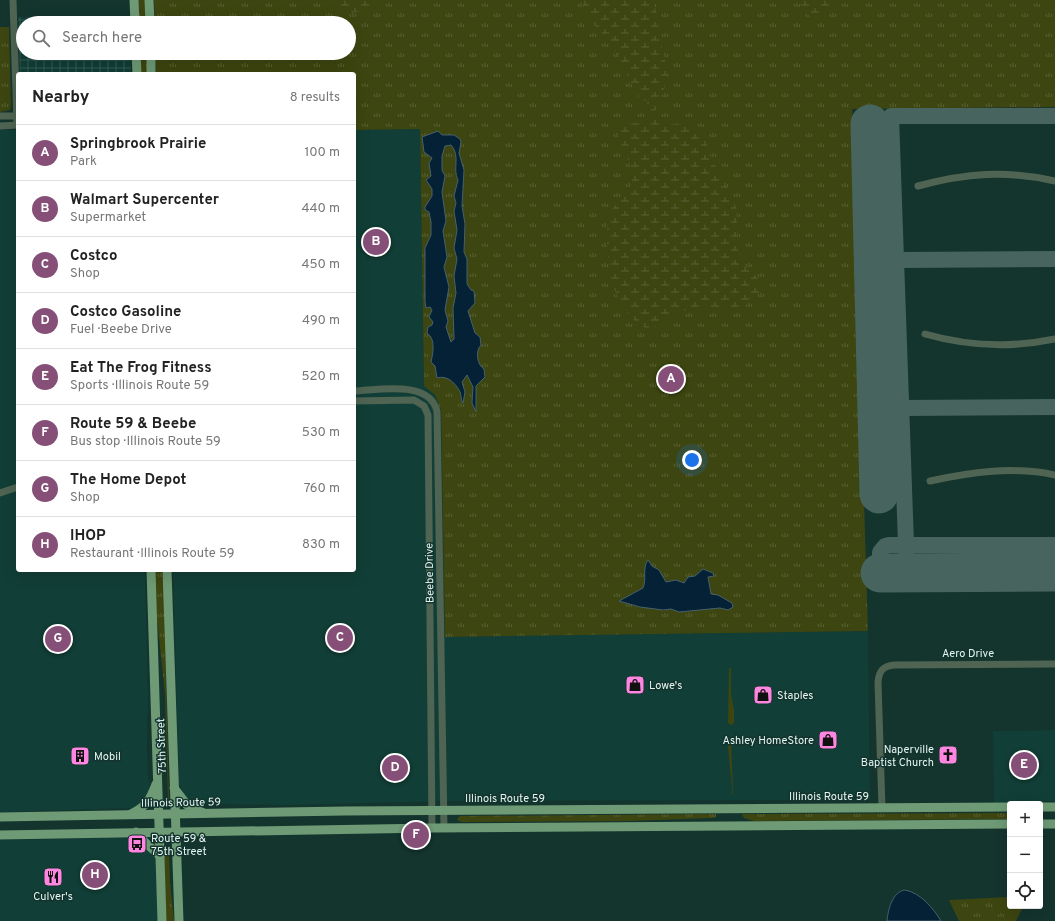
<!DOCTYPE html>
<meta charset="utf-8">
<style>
:root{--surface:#fff;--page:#f6f6f6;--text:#222;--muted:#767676;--line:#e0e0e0;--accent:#854f77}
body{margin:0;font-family:Overpass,sans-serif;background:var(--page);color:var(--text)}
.controls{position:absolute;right:12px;bottom:12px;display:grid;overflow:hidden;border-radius:4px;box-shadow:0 4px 16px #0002}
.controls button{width:36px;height:36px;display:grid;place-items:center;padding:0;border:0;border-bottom:1px solid var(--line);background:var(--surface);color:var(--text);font:20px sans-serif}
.you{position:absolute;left:692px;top:460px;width:14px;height:14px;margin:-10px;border:3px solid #fff;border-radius:50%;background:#1a73e8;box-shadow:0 0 0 6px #1a73e833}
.badge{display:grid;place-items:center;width:26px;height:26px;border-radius:50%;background:var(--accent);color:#fff;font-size:13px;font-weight:700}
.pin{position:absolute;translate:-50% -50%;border:2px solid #fff;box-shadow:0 1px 4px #0006}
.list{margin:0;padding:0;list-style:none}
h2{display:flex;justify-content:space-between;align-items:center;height:52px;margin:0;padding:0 16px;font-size:17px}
h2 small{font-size:13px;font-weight:400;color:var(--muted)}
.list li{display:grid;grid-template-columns:26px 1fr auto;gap:12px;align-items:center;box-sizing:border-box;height:56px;padding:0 16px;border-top:1px solid var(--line)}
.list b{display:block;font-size:15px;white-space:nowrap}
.list p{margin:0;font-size:13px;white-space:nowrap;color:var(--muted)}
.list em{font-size:13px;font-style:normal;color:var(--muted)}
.icon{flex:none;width:22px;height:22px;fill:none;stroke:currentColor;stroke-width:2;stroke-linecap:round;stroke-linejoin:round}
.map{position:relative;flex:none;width:1055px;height:921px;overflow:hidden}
.search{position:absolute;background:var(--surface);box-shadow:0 4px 16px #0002;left:16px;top:16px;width:340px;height:44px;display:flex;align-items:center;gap:10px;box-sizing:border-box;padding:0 14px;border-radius:22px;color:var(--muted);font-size:15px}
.panel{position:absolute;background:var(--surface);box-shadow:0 4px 16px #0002;left:16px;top:72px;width:340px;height:500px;border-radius:4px}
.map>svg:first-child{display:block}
.built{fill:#113e36}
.industrial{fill:url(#industrial-grid)}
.grass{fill:url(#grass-tufts)}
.wetland{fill:url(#wetland-marsh)}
.water{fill:#042135;stroke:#47616e;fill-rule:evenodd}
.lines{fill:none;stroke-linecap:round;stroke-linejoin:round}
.taxiway{stroke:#48645e;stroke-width:16}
.runway{stroke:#48645e;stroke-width:39}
.minor{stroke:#4f6452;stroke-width:7}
.major{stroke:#6e9a75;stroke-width:9}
.labels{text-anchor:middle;stroke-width:3;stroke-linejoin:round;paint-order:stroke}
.street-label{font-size:11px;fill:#e4f6f2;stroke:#14342e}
.poi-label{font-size:11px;fill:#e4f6f2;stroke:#14342e;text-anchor:start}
</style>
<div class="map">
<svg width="1055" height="921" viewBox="0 0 1055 921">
<defs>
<pattern id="industrial-grid" width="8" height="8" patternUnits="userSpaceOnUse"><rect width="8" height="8" fill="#113e36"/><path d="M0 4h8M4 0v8" fill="none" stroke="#345a54"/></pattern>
<pattern id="grass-tufts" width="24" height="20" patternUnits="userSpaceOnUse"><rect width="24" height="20" fill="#3d4510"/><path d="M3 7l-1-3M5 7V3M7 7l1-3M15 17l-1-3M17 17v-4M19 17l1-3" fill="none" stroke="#596033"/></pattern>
<pattern id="wetland-marsh" width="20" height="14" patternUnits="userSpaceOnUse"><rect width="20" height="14" fill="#3d4510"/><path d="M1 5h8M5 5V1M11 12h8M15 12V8" fill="none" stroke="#596033"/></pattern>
</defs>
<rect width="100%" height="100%" fill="#14342e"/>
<g class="built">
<polygon points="420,129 424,386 435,395 441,410 445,637 868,631 870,800 448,801 289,805 201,804 192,802 184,796 179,784 173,570 354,570 354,130"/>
<polygon points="0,130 18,130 18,570 145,570 148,690 147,748 148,777 150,783 148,796 135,808 0,812"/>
<polygon points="1055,730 1055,801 994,803 993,731"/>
<polygon points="156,837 158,921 0,921 0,840"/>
</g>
<polygon class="industrial" points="129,16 129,23 23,23 23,53 130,53 131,74 20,74 18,17"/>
<g class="grass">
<polygon points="138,0 145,0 146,23 139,23"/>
<polygon points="154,0 1055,0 1055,107 852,109 868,631 445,637 441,410 435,395 424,386 420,129 354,130 354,74 156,74 156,53 349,53 349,23 155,23"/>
<polygon points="0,27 9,27 11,105 10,110 0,112"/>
<polygon points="140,53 147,53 148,74 140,74"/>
<polygon points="154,570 162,570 164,596 169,800 168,800 165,694 155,599"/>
<polygon points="729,668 731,668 731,694 734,710 734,723 731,725 728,723"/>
<path d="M 728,739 L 731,739 L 733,794 L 732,794 C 732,776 728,758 728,739 Z"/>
<polygon points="1010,813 1010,819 754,821 744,818 742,814"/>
<polygon points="716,814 716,817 712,818 628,821 462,822 459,821 457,819 460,816"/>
<polygon points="164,848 169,848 170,883 174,921 166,921"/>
<polygon points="1010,897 1010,906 1021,906 1022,909 1016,921 959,921 949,900"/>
</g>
<g class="wetland">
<path d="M 329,0 L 375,0 C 361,16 349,15 332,6 Z"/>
<path d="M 581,0 L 654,0 L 664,59 C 672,73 662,96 656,110 L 651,111 L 646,101 L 640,98 L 634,90 L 618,55 L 608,39 L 589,20 Z"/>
<polygon points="802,0 841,0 834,3 832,8 827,10 818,22 814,22 801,5"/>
<path d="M 653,117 C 660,118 663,122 669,124 C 680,126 692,122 700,131 C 708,139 708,153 713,162 C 721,177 732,191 736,208 C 738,222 736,236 738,250 C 740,256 743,264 747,269 C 750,272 754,274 757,277 C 761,281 760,292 757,296 C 741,316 712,305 691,309 C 686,310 681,311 676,313 C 667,317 658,329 648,328 C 633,327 615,295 612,282 C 609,266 604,232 609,216 C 613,203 629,196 632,182 C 636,162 615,145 619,127 L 624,124 L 638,123 Z"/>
</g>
<g class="water">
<path d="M 438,131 L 442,135 L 454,135 L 460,139 L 461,142 L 459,153 L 464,170 L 462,206 L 465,224 L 464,252 L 467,259 L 467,284 L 471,290 L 474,291 L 475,303 L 468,311 L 475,333 L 480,337 L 481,345 C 475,351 477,365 484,369 L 485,377 L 476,386 L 476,412 L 472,403 L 473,387 L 467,375 L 462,382 L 465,392 L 463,403 C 460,399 462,394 459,390 C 454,382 447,375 437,378 L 435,366 L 431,362 C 433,353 436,339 427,333 L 428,327 L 432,325 L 433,322 L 429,317 L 432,310 L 430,307 L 426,308 L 425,302 L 425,248 L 431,235 L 431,222 L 429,212 L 425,210 L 425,207 L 432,196 L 432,189 L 426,180 L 431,176 L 429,163 L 432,158 L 424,152 L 422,137 ZM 451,145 C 461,156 452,169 458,180 L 454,196 L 456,203 L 454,211 L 457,230 L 454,248 L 457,259 L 454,276 L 456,293 L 453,308 L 454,339 L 451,342 L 446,327 L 448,321 L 445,310 L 449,287 L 444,267 L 447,257 L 443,231 L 446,221 L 442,192 L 445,176 L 442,170 L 442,156 L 445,146 Z"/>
<path d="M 648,560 L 652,566 L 659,570 L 666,582 L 676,580 L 684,583 L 688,577 L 695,576 L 703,569 L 713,573 L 714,576 L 708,577 L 711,594 L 718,595 L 732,603 L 733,607 L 728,610 L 720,608 L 679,612 L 671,609 L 663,610 L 640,607 L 619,601 L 643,588 C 647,580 642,567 648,560 Z"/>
<path d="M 905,890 C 921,893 933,908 941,921 L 887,921 C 888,910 892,892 905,890 Z"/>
</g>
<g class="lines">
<g class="taxiway">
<polyline points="896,260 1055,259"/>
<polyline points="901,408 1055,407"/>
<polyline points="880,573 880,552 885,546 889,545 1055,545"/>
<polyline points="907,573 891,116 1055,116"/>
</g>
<g class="runway">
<polyline points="870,124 879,494"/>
<polyline points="880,573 1055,572"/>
</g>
<g class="minor">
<polyline points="13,0 17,125"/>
<polyline points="0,116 18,116"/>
<polyline points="0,126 18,125"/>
<path d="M 918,186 C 966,173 1006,170 1055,181"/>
<path d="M 925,334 C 967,346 1012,348 1055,339"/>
<path d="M 354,391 C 380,390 429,380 437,411 L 444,828"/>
<polyline points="354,401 414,400 424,406 428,415 432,828"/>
<path d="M 930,481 C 972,472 1013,466 1055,475"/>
<polyline points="0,493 18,487"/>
<path d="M 882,808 L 878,682 C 879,671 883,666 894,665 L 1055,664"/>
</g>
<g class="major">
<polyline points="134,0 135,23"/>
<polyline points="149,0 150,23"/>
<polyline points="136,53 137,74"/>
<polyline points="151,53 151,74"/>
<polyline points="151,570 162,921"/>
<polyline points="167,570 179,921"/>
<polyline points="174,788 187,805 204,813"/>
<polyline points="1040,807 1055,807"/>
<path d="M 131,814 C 147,806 150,800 156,784"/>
<polyline points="0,817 345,811 1010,807"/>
<polyline points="1040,824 1055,824"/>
<path d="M 136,832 C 143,842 152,848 160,856"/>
<polyline points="0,835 432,828 1010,824"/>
</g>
</g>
<defs>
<symbol id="shop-square" viewBox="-11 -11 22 22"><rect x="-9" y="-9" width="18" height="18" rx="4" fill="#fe85e0" stroke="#14342e"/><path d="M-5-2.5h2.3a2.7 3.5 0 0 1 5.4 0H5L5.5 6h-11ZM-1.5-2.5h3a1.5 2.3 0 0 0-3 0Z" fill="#111"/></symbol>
<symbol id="church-square" viewBox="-11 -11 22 22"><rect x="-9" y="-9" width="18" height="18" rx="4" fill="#fe85e0" stroke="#14342e"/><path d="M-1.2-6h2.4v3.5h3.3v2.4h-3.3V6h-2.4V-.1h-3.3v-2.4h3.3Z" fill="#111"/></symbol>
<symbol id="building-square" viewBox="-11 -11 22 22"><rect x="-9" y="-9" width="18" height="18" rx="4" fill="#fe85e0" stroke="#14342e"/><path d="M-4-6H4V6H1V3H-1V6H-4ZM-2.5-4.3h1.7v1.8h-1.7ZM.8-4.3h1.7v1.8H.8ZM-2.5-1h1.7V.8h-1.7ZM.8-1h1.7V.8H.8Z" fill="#111"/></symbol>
<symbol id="bus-square" viewBox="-11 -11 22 22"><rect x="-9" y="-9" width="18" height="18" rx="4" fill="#fe85e0" stroke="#14342e"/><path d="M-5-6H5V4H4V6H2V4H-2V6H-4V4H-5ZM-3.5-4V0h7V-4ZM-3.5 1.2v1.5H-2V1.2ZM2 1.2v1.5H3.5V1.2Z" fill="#111"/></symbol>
<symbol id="restaurant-square" viewBox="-11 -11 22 22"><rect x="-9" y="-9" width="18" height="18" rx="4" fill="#fe85e0" stroke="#14342e"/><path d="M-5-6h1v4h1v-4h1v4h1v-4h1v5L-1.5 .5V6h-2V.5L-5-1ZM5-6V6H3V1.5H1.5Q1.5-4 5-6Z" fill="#111"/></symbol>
</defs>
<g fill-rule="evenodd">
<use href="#shop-square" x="624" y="674" width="22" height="22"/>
<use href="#shop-square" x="752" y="684" width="22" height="22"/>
<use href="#shop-square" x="817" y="729" width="22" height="22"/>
<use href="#church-square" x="937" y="744" width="22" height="22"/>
<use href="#building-square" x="69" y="745" width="22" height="22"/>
<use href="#bus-square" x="126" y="833" width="22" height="22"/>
<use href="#restaurant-square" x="42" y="866" width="22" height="22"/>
</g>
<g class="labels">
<g class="street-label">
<text transform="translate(429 573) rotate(-91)" y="4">Beebe Drive</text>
<text x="968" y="657">Aero Drive</text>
<text transform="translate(161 746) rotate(-92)" y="4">75th Street</text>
<text x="829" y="800">Illinois Route 59</text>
<text x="505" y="802">Illinois Route 59</text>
<text transform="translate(181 802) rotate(-1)" y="4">Illinois Route 59</text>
</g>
<g class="poi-label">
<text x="649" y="689">Lowe's</text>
<text x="777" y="699">Staples</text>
<text x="814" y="744" text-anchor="end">Ashley HomeStore</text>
<text x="934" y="753" text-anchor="end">Naperville<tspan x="934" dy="13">Baptist Church</tspan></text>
<text x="94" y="760">Mobil</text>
<text x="151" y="842">Route 59 &amp;<tspan x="151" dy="13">75th Street</tspan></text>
<text x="53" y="900" text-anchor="middle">Culver's</text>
</g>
</g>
</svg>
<div class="controls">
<button>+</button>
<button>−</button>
<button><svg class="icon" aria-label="locate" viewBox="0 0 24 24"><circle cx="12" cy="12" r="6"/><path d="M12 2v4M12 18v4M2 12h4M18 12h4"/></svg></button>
</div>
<div class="you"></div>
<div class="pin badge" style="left:671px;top:379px">A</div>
<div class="pin badge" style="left:376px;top:242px">B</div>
<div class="pin badge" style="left:340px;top:638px">C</div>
<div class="pin badge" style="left:395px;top:768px">D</div>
<div class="pin badge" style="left:1024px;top:765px">E</div>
<div class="pin badge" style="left:416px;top:835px">F</div>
<div class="pin badge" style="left:58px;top:639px">G</div>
<div class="pin badge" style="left:95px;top:875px">H</div>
<div class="search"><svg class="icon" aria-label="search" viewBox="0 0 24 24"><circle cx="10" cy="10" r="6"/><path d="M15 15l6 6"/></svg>Search here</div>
<section class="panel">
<h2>Nearby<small>8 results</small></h2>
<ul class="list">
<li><span class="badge">A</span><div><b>Springbrook Prairie</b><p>Park</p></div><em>100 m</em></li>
<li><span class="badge">B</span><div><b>Walmart Supercenter</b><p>Supermarket</p></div><em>440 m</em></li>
<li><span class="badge">C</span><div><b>Costco</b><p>Shop</p></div><em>450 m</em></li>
<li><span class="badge">D</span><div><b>Costco Gasoline</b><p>Fuel · Beebe Drive</p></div><em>490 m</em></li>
<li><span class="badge">E</span><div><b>Eat The Frog Fitness</b><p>Sports · Illinois Route 59</p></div><em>520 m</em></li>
<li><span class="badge">F</span><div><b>Route 59 &amp; Beebe</b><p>Bus stop · Illinois Route 59</p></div><em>530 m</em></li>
<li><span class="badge">G</span><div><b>The Home Depot</b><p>Shop</p></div><em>760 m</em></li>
<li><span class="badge">H</span><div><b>IHOP</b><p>Restaurant · Illinois Route 59</p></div><em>830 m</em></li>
</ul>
</section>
</div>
